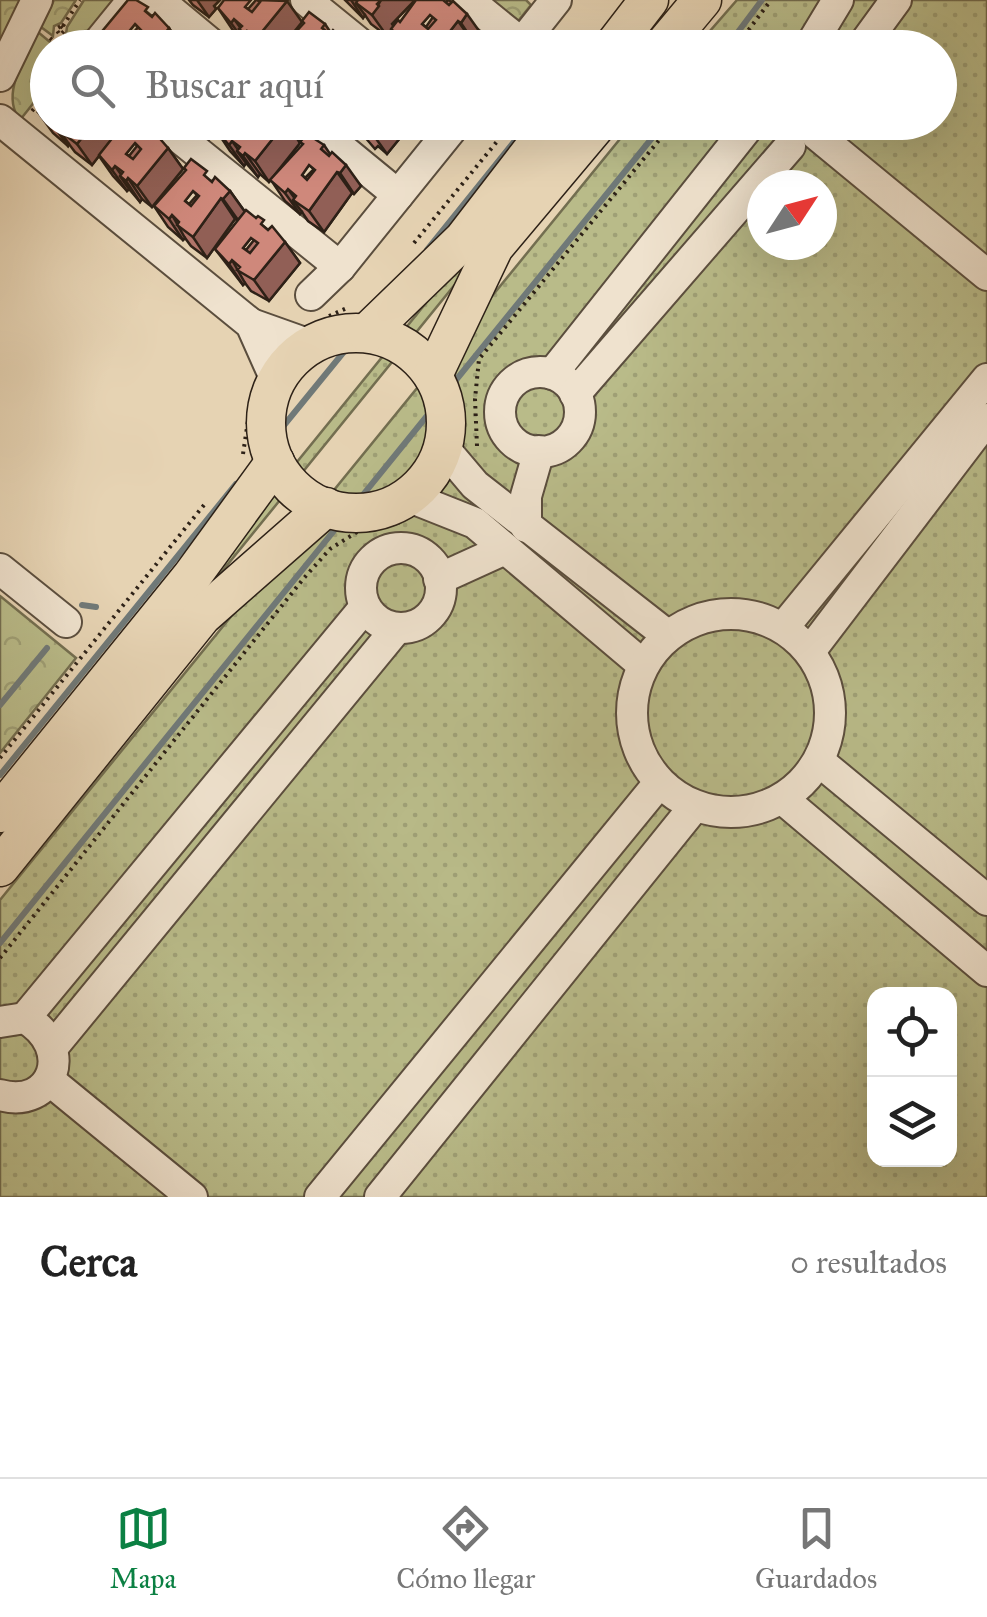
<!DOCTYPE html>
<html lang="es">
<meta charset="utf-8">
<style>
:root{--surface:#fff;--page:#f2f2f2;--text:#222;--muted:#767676;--line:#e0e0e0;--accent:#0b8043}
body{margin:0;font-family:"IM FELL Great Primer",serif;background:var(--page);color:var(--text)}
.controls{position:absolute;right:30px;bottom:30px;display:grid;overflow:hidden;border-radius:20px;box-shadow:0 10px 40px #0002}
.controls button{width:90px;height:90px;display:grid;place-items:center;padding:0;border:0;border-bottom:2px solid var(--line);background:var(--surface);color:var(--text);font:50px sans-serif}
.compass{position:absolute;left:747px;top:170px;width:90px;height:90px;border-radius:50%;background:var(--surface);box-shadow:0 10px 40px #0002;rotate:54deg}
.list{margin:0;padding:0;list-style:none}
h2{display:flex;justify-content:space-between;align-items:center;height:130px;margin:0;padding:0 40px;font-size:42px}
h2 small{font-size:32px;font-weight:400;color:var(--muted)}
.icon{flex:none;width:55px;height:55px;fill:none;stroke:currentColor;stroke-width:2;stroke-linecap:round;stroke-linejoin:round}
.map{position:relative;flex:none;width:987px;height:1197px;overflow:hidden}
.search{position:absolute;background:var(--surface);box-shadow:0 10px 40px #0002;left:30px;right:30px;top:30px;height:110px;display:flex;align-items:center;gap:25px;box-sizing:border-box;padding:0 35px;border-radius:55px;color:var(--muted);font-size:38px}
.sheet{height:280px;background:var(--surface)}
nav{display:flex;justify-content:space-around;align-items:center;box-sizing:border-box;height:140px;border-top:2px solid var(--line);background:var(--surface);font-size:28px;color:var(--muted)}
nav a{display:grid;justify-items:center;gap:5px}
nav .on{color:var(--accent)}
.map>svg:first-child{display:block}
.grass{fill:url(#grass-dots);stroke:#736e50;stroke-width:2.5;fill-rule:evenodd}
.forest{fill:url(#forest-crowns);stroke:#736e50;stroke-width:2.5}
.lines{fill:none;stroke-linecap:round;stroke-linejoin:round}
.stream{stroke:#707978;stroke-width:6}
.minor-casing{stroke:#5b4e3e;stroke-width:34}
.major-casing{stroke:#2d2117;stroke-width:41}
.path{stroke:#2d2117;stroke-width:4;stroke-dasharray:2.5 5;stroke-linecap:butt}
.minor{stroke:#efe2ce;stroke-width:30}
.major{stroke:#e6d3b3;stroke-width:38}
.wall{fill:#b2756a;stroke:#2d2117;stroke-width:2.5;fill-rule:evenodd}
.shaded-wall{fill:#915f56;stroke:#2d2117;stroke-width:2.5}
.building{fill:#cf887b;stroke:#2d2117;stroke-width:2.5;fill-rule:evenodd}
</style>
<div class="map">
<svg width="987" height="1197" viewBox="0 0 987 1197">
<defs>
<pattern id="grass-dots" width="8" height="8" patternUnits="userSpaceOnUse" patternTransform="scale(2.5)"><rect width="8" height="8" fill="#b9bb89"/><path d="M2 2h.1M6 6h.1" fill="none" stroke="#9fa076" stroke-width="1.8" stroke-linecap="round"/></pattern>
<pattern id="forest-crowns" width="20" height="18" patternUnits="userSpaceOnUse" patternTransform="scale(2.5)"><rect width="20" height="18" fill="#b9bb89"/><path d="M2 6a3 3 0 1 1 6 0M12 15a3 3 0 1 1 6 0" fill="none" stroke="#9fa076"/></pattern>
</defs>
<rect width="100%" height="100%" fill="#e6d3b3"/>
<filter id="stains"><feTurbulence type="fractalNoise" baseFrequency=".002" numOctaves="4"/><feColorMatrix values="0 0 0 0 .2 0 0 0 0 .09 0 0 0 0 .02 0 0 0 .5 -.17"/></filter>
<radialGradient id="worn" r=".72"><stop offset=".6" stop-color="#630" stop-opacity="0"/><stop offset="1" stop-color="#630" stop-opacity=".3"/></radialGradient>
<g class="grass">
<path d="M 737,0 L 987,0 L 987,1197 L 0,1197 L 0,900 L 633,123 L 940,122 L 940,48 L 696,47 ZM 762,185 L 822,185 L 822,245 L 762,245 ZM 874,994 L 950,994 L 950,1160 L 874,1160 Z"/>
<polygon points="572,123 586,123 0,845 0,828"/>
</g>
<g class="forest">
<polygon points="0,0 27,0 0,56"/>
<polygon points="54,0 76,0 61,23 54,26 53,36 41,27"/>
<polygon points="84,0 117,0 79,47 67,47 58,40 66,34 67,27"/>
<polygon points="483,0 526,0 531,5 515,25"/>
<path d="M 38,32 L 56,47 L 48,48 L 47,86 L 20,120 C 0,94 25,59 38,32 Z"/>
<polygon points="0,596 76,658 0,753"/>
</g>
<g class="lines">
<g class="stream">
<polyline points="726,48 762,0"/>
<polyline points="427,250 530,122"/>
<polyline points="263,451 356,337"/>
<polyline points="82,605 96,607"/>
<polyline points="0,705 47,648"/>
<polyline points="0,775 236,484"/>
<polyline points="0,943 665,122"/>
</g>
<defs>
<g id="minor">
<polyline points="158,0 216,48"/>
<polyline points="306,0 365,48"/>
<polyline points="468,0 521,43"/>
<polyline points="94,48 133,0"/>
<polyline points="518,48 556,0"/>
<polyline points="809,48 838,0"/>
<polyline points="861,48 896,0"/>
<polyline points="0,76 37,0"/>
<polyline points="0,120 251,324 276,380"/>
<polyline points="160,122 340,267"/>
<polyline points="309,122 398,195"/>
<polyline points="817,135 987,275"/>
<polyline points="311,295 340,267 457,122"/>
<polyline points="251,324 310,345"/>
<circle cx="540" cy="412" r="40"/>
<polyline points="552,374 752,122"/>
<polyline points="575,394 790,146"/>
<polyline points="442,446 475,485 667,635"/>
<polyline points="407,496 475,523 643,665"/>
<polyline points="526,527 526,496 539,451"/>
<circle cx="401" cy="588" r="40"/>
<polyline points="0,569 66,622"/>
<polyline points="439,579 505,549"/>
<circle cx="731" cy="713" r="99"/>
<polyline points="783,628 987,379"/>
<polyline points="811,650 987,419"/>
<polyline points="820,762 987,900"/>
<polyline points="784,800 987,971"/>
<polyline points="25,1018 365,607"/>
<path d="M 0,1022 L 25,1018 C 76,1048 53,1110 0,1095"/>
<polyline points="52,1048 397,628"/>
<polyline points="49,1080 192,1197"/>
<polyline points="320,1197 659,783"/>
<polyline points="380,1197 694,807"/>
</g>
<g id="major">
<polyline points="612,48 649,0"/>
<polyline points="662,48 702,0"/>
<circle cx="356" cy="423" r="90"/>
<polyline points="367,333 463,240 554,122"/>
<polyline points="433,375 494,247 599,122"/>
<polyline points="0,813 192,576 275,462"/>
<polyline points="0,867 202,616 326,507"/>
</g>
</defs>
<use href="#minor" class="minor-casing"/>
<use href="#major" class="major-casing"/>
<g class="path">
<polygon points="61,26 65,30 60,35 56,29"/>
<polyline points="63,26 80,0"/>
<polyline points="50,38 62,48"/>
<polyline points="575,48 584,36"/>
<polyline points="735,48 771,0"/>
<polyline points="32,111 48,92"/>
<polyline points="414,243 513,122"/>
<polyline points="329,316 347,308"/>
<polyline points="477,446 475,399 479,359 674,122"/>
<polyline points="243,454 252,394"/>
<polyline points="0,758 204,505"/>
<polyline points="0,958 304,578 330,549 357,532 399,523"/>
</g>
<use href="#minor" class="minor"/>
<use href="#major" class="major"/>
</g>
<g class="wall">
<polygon points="189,0 220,0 214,6 216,9 209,17 193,5"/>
<polygon points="256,0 287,0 282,47 325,24 331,33 348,44 311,44 308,48 252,48 248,42 246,44 232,29 218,8 245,7 248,9"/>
<path d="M 345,0 L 415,0 L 392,24 L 393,26 L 449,0 L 482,35 L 475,44 L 473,42 L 469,48 L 403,48 L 391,30 L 387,36 L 371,24 L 365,15 L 363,18 ZM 430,15 L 433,17 L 426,27 L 422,24 Z"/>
<path d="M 154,15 L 169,28 L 182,48 L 108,48 L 99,35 ZM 135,24 L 138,27 L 130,37 L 127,34 Z"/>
<path d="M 48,101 L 48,122 L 137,122 L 147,126 L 153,135 L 168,148 L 183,169 L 152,207 L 142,199 L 140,202 L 129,189 L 127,191 L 113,176 L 99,156 L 92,165 L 75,152 L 69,144 L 68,146 L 53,133 L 38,112 ZM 135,143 L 137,146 L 129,156 L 126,154 Z"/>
<path d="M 190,122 L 248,122 L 243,128 L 246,131 L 253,122 L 286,122 L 300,143 L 279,170 L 324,145 L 330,154 L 361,186 L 354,194 L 352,193 L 324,232 L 308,221 L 302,212 L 300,214 L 285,201 L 271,180 L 269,182 L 260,174 L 258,177 L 246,163 L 244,166 L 230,151 L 216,130 L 209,139 ZM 309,165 L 314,169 L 305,178 L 302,175 Z"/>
<polygon points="348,122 413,122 387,154 378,146 375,149 364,136 362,138"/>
<path d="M 214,180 L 230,191 L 245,212 L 238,220 L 235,219 L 207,258 L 191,246 L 185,238 L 183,240 L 168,227 L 154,206 ZM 193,191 L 197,195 L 189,204 L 185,201 Z"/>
<path d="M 270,229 L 285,242 L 300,263 L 269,301 L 251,291 L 245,283 L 243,285 L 215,249 ZM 251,238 L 254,240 L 246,250 L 243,248 Z"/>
</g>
<g class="shaded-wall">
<polygon points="197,0 220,0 214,6 216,9 209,17"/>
<polygon points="351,0 356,0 361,6 356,3 365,15 363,18"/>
<polygon points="381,0 415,0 392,24 394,27 387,36 372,15"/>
<polygon points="287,1 302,22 281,48 262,48 256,39"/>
<polygon points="467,14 482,35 475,44 461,23"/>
<polygon points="234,19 245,34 247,31 258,48 254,48 245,34 239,29 248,42 246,44 231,23"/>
<polygon points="458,21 473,42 469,48 437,48"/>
<polygon points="169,28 182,48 154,48"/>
<polygon points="409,39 415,48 409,48 406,43"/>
<polygon points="55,122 57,122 65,135 60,131 69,144 68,146 53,125"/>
<polygon points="94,122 125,122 92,165 77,144"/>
<polygon points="197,122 222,122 209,139"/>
<polygon points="286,122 300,143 269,182 255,161"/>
<polygon points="351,122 357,122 355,123 364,136 362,138"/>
<polygon points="381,122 413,122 387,154 372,133"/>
<polygon points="232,141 242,155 237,151 246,163 244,166 229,145"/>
<polygon points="168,148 183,169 152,207 137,186"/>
<polygon points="245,153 260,174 258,177 243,156"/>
<polygon points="346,165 361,186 354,194 340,173"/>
<polygon points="115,166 125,180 120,176 129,189 127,191 112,170"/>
<polygon points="337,172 352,193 324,232 309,211"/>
<polygon points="128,178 142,199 140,202 126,181"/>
<polygon points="288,189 298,203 293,200 302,212 300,214 285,193"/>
<polygon points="230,191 245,212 238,220 223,199"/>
<polygon points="221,198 235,219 207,258 193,237"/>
<polygon points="172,215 185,238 183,240 169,219"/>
<polygon points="285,242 300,263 269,301 254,280"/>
<polygon points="232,260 245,283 243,285 229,264"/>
</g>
<g class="building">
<path d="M 128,0 L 136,0 L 148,7 L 145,11 L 152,17 L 155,13 L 169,28 L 154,48 L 110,48 L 99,35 ZM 135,24 L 141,30 L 133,40 L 127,34 Z"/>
<polygon points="224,0 251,0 245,7 252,12 260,2 257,0 287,1 256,39 247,31 245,34 239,29 242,26 234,19 231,23 218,8"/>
<polygon points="358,0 381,0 377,4 379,6 372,15 356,3"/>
<path d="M 416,0 L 443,0 L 449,5 L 453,1 L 467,14 L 461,23 L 458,21 L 437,48 L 415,48 L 417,45 L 409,39 L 406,43 L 391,29 L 398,20 L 400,22 ZM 430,15 L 436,20 L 428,29 L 422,24 Z"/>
<polygon points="309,12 325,24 322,28 330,34 333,30 348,44 344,48 315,48 311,44 308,48 281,48 304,23 302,21"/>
<polygon points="191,41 200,48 185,48"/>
<polygon points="48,101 48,120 38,112"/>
<polygon points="57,122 94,122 77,144 60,131 63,127"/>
<path d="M 125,122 L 137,122 L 139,124 L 143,122 L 147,126 L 144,130 L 152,136 L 155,133 L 168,148 L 137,186 L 128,178 L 126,181 L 120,176 L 123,172 L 115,166 L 112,170 L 99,155 ZM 135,143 L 141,149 L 133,159 L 126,154 Z"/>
<polygon points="221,122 248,122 243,128 250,134 258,124 256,122 286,122 255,161 245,153 243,156 237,151 240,147 232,141 229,145 216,130"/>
<polygon points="356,122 381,122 372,133 363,125 361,128"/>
<path d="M 307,134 L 324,145 L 321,149 L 329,156 L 332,152 L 346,165 L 340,173 L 337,172 L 309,211 L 293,200 L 296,196 L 288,189 L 285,193 L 270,180 L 303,144 L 300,142 ZM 309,165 L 315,170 L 307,180 L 302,175 Z"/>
<path d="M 191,159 L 207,171 L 204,175 L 212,182 L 215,177 L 230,191 L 223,199 L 221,198 L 193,237 L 177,225 L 179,222 L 172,215 L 169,219 L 154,206 L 186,170 L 184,168 ZM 193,191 L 199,196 L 191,206 L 185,201 Z"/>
<path d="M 246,210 L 256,218 L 258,216 L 264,220 L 261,224 L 268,230 L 272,226 L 285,242 L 254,280 L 237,270 L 240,267 L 232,260 L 229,264 L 215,249 ZM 251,238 L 258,243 L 250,253 L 243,248 Z"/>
</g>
<rect width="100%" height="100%" filter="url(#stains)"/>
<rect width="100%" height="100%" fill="url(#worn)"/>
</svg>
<div class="controls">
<button><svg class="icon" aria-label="locate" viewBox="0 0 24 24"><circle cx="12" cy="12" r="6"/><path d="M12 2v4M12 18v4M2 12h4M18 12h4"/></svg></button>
<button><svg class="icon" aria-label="layers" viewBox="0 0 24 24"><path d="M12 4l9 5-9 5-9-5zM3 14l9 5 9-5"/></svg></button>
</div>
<svg class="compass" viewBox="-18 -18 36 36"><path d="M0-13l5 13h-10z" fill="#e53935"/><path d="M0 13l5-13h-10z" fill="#767676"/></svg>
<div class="search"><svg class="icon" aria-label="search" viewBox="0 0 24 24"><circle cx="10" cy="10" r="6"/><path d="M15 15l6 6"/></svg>Buscar aquí</div>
</div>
<section class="sheet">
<h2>Cerca<small>0 resultados</small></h2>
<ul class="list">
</ul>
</section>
<nav>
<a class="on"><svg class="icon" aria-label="map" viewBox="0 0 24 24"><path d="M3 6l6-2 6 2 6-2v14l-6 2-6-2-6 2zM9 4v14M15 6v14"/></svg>Mapa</a>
<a><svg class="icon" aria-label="directions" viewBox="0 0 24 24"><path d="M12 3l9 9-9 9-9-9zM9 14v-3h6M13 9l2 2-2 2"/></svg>Cómo llegar</a>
<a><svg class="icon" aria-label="saved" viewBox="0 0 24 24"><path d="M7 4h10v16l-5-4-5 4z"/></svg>Guardados</a>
</nav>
